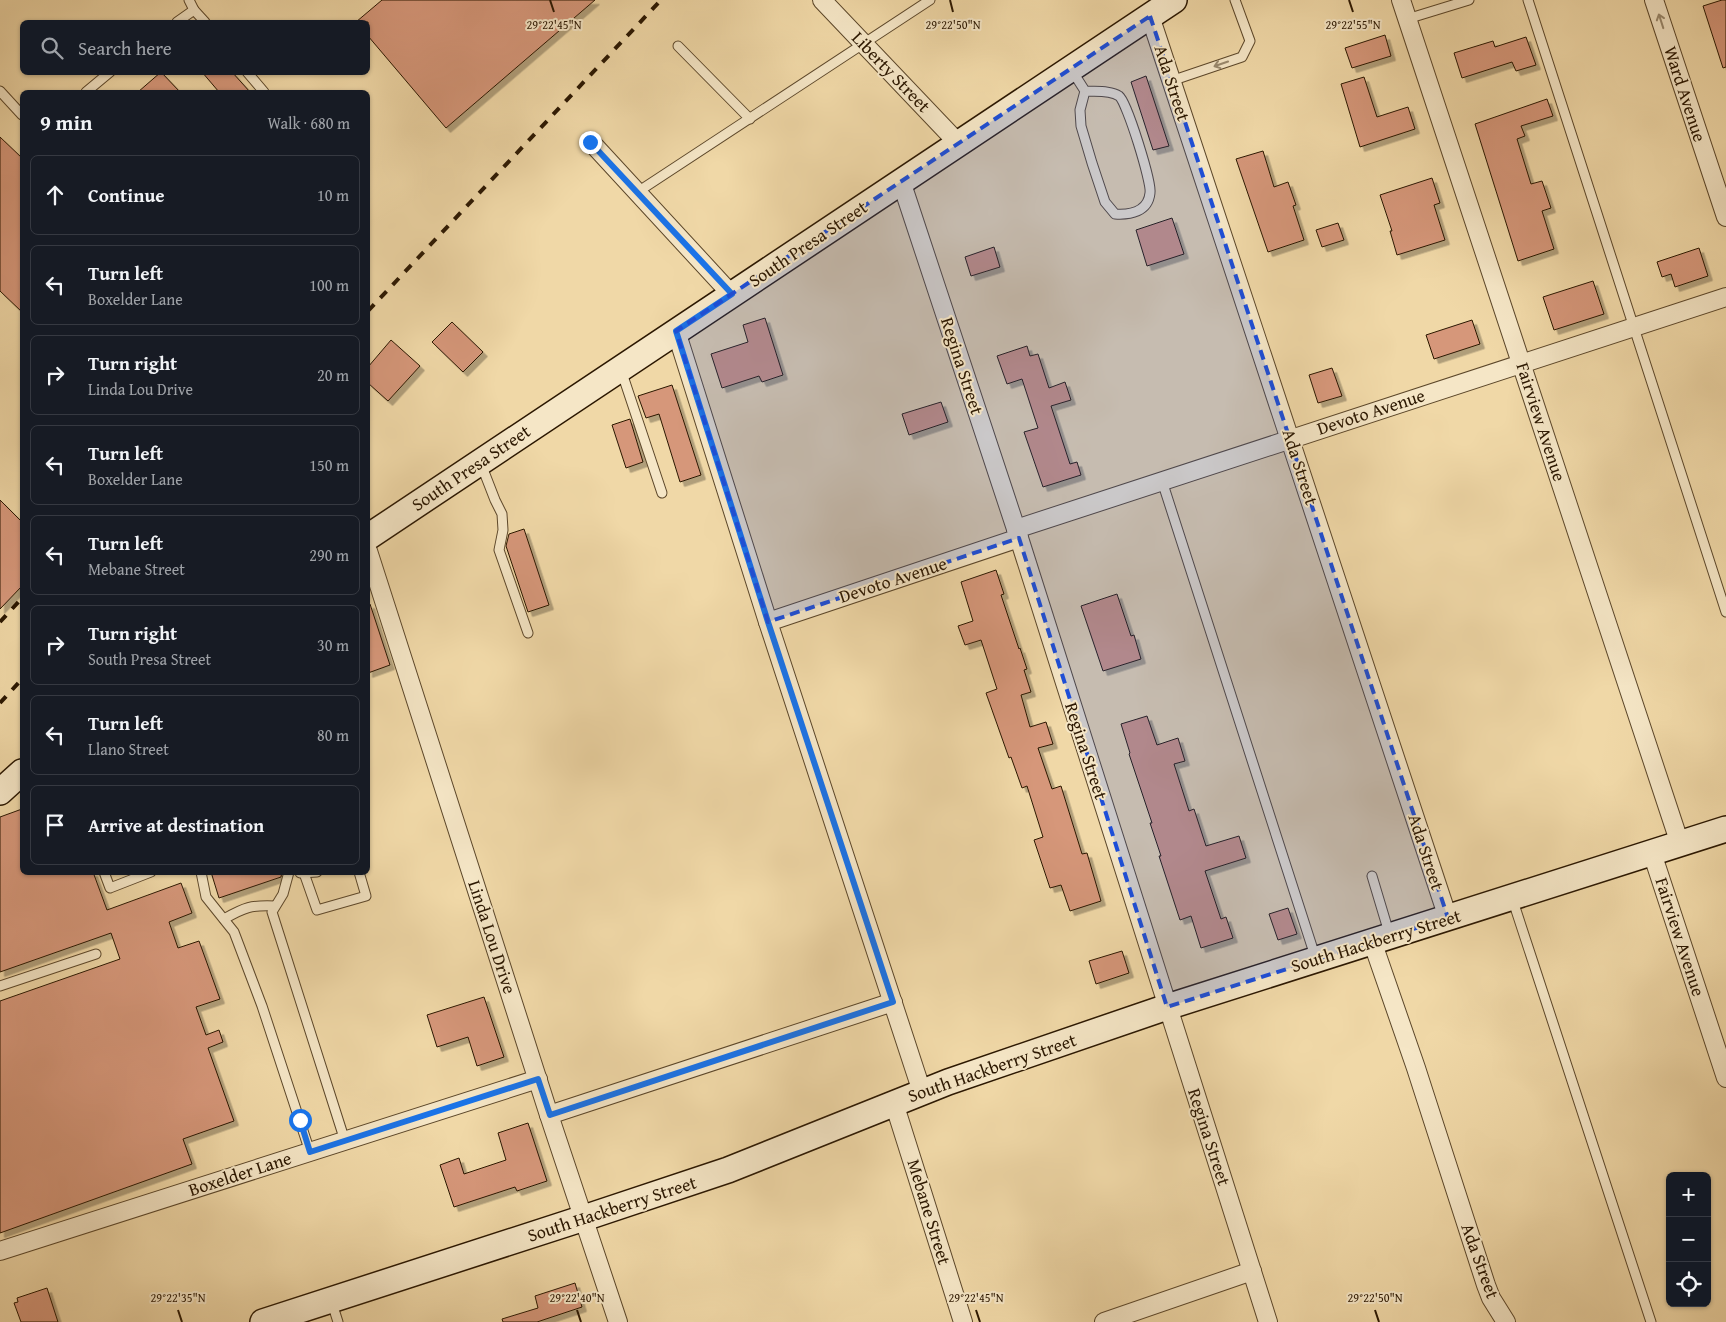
<!DOCTYPE html>
<meta charset="utf-8">
<style>
:root{--surface:#171b24;--page:#242831;--text:#f1f3f6;--muted:#9ea1a6;--line:#363941}
body{margin:0;font-family:"Gentium Book Plus",serif;background:var(--page);color:var(--text)}
.controls{position:absolute;right:15px;bottom:15px;display:grid;overflow:hidden;border-radius:8px;box-shadow:0 1px 4px #0004}
.controls button{width:45px;height:45px;display:grid;place-items:center;padding:0;border:0;border-bottom:1px solid var(--line);background:var(--surface);color:var(--text);font:25px sans-serif}
.stop{position:absolute;width:15px;height:15px;margin:-11px;border:4px solid #1a73e8;border-radius:50%;background:#fff}
.stop.end{background:#1a73e8;border-color:#fff;box-shadow:0 1px 5px #0008}
.list{margin:0;padding:0;list-style:none}
h2{display:flex;justify-content:space-between;align-items:center;height:65px;margin:0;padding:0 20px;font-size:21px}
h2 small{font-size:16px;font-weight:400;color:var(--muted)}
.list li{display:grid;grid-template-columns:32px 1fr auto;gap:15px;align-items:center;box-sizing:border-box;height:80px;margin:0 10px 10px;padding:0 10px;border:1px solid var(--line);border-radius:8px}
.list b{display:block;font-size:19px;white-space:nowrap}
.list p{margin:0;font-size:16px;white-space:nowrap;color:var(--muted)}
.list em{font-size:16px;font-style:normal;color:var(--muted)}
.icon{flex:none;width:28px;height:28px;fill:none;stroke:currentColor;stroke-width:2;stroke-linecap:round;stroke-linejoin:round}
.map{position:relative;flex:none;width:1726px;height:1322px;overflow:hidden}
.search{position:absolute;background:var(--surface);box-shadow:0 1px 4px #0004;left:20px;top:20px;width:350px;height:55px;display:flex;align-items:center;gap:12px;box-sizing:border-box;padding:0 18px;border-radius:8px;color:var(--muted);font-size:19px}
.panel{position:absolute;background:var(--surface);box-shadow:0 1px 4px #0004;left:20px;top:90px;width:350px;height:785px;border-radius:8px}
.map>svg:first-child{display:block}
.building{fill:#d6977a;stroke:#2b1701;filter:url(#shadow)}
.lines{fill:none;stroke-linecap:round;stroke-linejoin:round}
.lane-casing{stroke:#5c472a;stroke-width:11}
.street-casing{stroke:#5c472a;stroke-width:20}
.secondary-casing{stroke:#2b1701;stroke-width:28}
.lane{stroke:#f5e6c6;stroke-width:9}
.street{stroke:#f5e6c6;stroke-width:18}
.secondary{stroke:#f5e6c6;stroke-width:25}
.rail{stroke:#2b1701;stroke-width:4;stroke-dasharray:9 9;stroke-linecap:butt}
.oneway{stroke:#9a896d}
.route{stroke:#1a73e8;stroke-width:6}
.marked{fill:#1d4ed8;fill-opacity:0.2;stroke:#1d4ed8;stroke-width:4;stroke-dasharray:10 6;stroke-linejoin:round}
.ticks{fill:none;stroke:#2b1701;stroke-width:2}
.labels{text-anchor:middle;stroke-width:4;stroke-linejoin:round;paint-order:stroke}
.street-label{font-size:18px;fill:#2b1701;stroke:#f5e6c6}
.ticks-label{font-size:12px;text-anchor:middle;fill:#2b1701;stroke:#f5e6c6;stroke-width:4;stroke-linejoin:round;paint-order:stroke}
</style>
<div class="map">
<svg width="1726" height="1322" viewBox="0 0 1726 1322">
<defs>
<filter id="shadow"><feDropShadow dx="4.5" dy="4.5" stdDeviation="0" flood-color="#0004"/></filter>
</defs>
<rect width="100%" height="100%" fill="#f0d8a7"/>
<filter id="stains"><feTurbulence type="fractalNoise" baseFrequency=".004" numOctaves="4"/><feColorMatrix values="0 0 0 0 .2 0 0 0 0 .09 0 0 0 0 .02 0 0 0 .5 -.17"/></filter>
<radialGradient id="worn" r=".72"><stop offset=".6" stop-color="#630" stop-opacity="0"/><stop offset="1" stop-color="#630" stop-opacity=".3"/></radialGradient>
<g class="building">
<polygon points="382,0 595,0 446,128 368,36 368,22 356,22"/>
<polygon points="1722,0 1726,0 1726,67 1723,68 1703,6"/>
<polygon points="1385,35 1391,56 1352,68 1345,48"/>
<polygon points="1526,37 1536,65 1516,71 1512,62 1462,78 1454,53 1493,41 1495,47"/>
<polygon points="161,72 180,92 138,92"/>
<polygon points="202,72 232,72 250,92 219,92"/>
<polygon points="1146,76 1169,146 1153,150 1131,82"/>
<polygon points="1364,77 1377,117 1408,107 1415,129 1360,147 1341,84"/>
<polygon points="1547,99 1553,116 1521,126 1525,136 1517,139 1531,184 1542,181 1551,208 1542,211 1554,249 1518,261 1475,124"/>
<polygon points="0,137 22,158 22,312 0,291"/>
<polygon points="1263,151 1274,187 1288,182 1296,205 1293,206 1304,240 1268,252 1236,159"/>
<polygon points="1432,178 1440,203 1434,205 1445,240 1397,255 1390,231 1392,231 1380,195"/>
<polygon points="1172,218 1184,254 1147,266 1136,230"/>
<polygon points="1338,223 1344,240 1322,247 1316,230"/>
<polygon points="994,247 1000,267 971,276 965,257"/>
<polygon points="1699,248 1708,276 1675,287 1671,274 1662,277 1657,262"/>
<polygon points="1593,281 1604,314 1554,330 1543,297"/>
<polygon points="765,318 783,375 762,382 759,376 722,388 711,354 748,342 743,325"/>
<polygon points="1472,320 1480,344 1434,359 1426,335"/>
<polygon points="452,322 483,352 463,372 432,342"/>
<polygon points="391,340 420,366 388,401 368,383 368,367"/>
<polygon points="1027,346 1030,356 1038,354 1049,388 1065,382 1071,400 1051,406 1070,464 1077,462 1081,475 1043,487 1024,432 1038,428 1022,379 1007,384 997,356"/>
<polygon points="1332,368 1342,396 1318,403 1309,375"/>
<polygon points="672,385 701,475 680,482 659,414 646,418 638,396"/>
<polygon points="941,402 948,422 909,435 902,414"/>
<polygon points="630,419 643,462 626,468 612,425"/>
<polygon points="0,500 22,522 22,586 0,609"/>
<polygon points="524,529 549,605 528,612 506,546 509,534"/>
<polygon points="996,570 1004,594 1001,595 1019,649 1020,648 1027,669 1024,670 1031,692 1021,695 1030,727 1046,722 1053,744 1038,748 1052,789 1061,786 1082,854 1087,853 1101,901 1070,911 1061,885 1050,888 1034,840 1043,837 1027,786 1022,788 1011,757 1009,758 986,693 997,689 981,640 965,645 958,626 973,621 961,582"/>
<polygon points="1117,594 1131,636 1134,635 1141,659 1103,671 1081,606"/>
<polygon points="368,604 370,604 390,665 368,673"/>
<polygon points="1147,716 1157,745 1178,738 1185,761 1174,764 1189,811 1194,809 1206,846 1239,836 1246,858 1205,871 1221,919 1226,917 1233,938 1201,948 1191,916 1180,920 1159,856 1161,856 1150,823 1152,823 1129,754 1130,753 1121,724"/>
<polygon points="22,809 22,872 93,872 107,910 181,883 192,913 169,922 178,948 199,941 220,999 196,1007 206,1035 219,1030 223,1042 208,1048 234,1121 183,1139 192,1164 0,1233 0,1001 120,959 111,933 0,972 0,817"/>
<polygon points="211,872 282,872 281,877 219,898"/>
<polygon points="1288,908 1297,934 1278,940 1269,914"/>
<polygon points="1122,951 1129,973 1096,984 1089,961"/>
<polygon points="484,997 504,1057 477,1066 468,1037 437,1047 427,1015"/>
<polygon points="528,1123 547,1181 517,1191 515,1187 454,1207 440,1165 459,1158 464,1174 506,1160 498,1133"/>
<polygon points="575,1283 582,1307 537,1322 503,1322 502,1319 538,1308 535,1296"/>
<polygon points="47,1288 58,1322 21,1322 14,1303 18,1302 17,1298"/>
</g>
<g class="lines">
<defs>
<g id="lane">
<polyline points="189,0 194,10 205,22"/>
<polyline points="1528,0 1726,612"/>
<polyline points="1407,19 1469,0"/>
<polyline points="177,22 194,10"/>
<polyline points="678,46 750,119"/>
<path d="M 1071,69 L 1085,91 L 1080,110 L 1081,126 L 1092,163 L 1105,202 L 1115,214 C 1130,215 1148,212 1150,193 C 1152,183 1127,102 1119,96 C 1110,90 1095,92 1085,91"/>
<polyline points="247,72 264,92"/>
<polyline points="1171,81 1242,57 1250,41 1235,0"/>
<polyline points="0,91 22,115"/>
<polyline points="86,92 110,72"/>
<polyline points="636,193 930,0"/>
<polyline points="621,370 662,493"/>
<polyline points="481,464 495,500 502,514 503,530 499,550 528,633"/>
<polyline points="1162,481 1316,959"/>
<polyline points="104,872 110,888 151,872"/>
<polyline points="201,872 206,897 234,932 262,1006 310,1152"/>
<polyline points="289,872 283,894 272,912 345,1141"/>
<polyline points="300,873 317,872"/>
<polyline points="304,873 317,910 366,896 359,872"/>
<polyline points="1372,876 1390,936"/>
<polyline points="1512,898 1651,1322"/>
<path d="M 224,919 C 245,907 251,905 275,906"/>
<polyline points="0,986 96,954"/>
<polyline points="332,1303 338,1322"/>
</g>
<g id="street">
<polyline points="822,0 959,144"/>
<polyline points="1401,0 1680,844"/>
<polyline points="1654,0 1726,217"/>
<polyline points="1150,16 1448,918"/>
<polyline points="590,141 732,295"/>
<polyline points="901,181 1019,538 1268,1322"/>
<polyline points="676,331 768,622 922,1092"/>
<polyline points="1016,529 1726,297"/>
<polyline points="368,551 549,1115 618,1322"/>
<polyline points="768,622 1019,538"/>
<polyline points="1652,853 1726,1078"/>
<polyline points="1372,941 1416,1068 1486,1285 1491,1298 1506,1322"/>
<polyline points="894,1103 963,1322"/>
<polyline points="549,1115 893,1002"/>
<polyline points="0,1251 538,1079"/>
<polyline points="1104,1322 1252,1271"/>
</g>
<g id="secondary">
<polyline points="368,537 1174,0"/>
<polyline points="0,792 22,772"/>
<polyline points="263,1322 584,1218 728,1170 948,1082 1167,1007 1726,829"/>
</g>
</defs>
<use href="#lane" class="lane-casing"/>
<use href="#street" class="street-casing"/>
<use href="#secondary" class="secondary-casing"/>
<use href="#lane" class="lane"/>
<use href="#street" class="street"/>
<use href="#secondary" class="secondary"/>
<g class="rail">
<polyline points="368,311 661,0"/>
<polyline points="0,622 22,598"/>
<polyline points="0,703 22,679"/>
</g>
</g>
<defs><path id="oneway-shaft" d="M-6 0H5M1.5-3L5.5 0L1.5 3" fill="none" stroke-width="1.6" stroke-linecap="round" stroke-linejoin="round" transform="scale(1.25)"/></defs>
<g class="oneway">
<use href="#oneway-shaft" transform="translate(1661 21) rotate(-108)"/>
<use href="#oneway-shaft" transform="translate(1221 64) rotate(161)"/>
</g>
<g class="lines">
<polyline class="route" points="300,1120 310,1152 538,1079 550,1115 893,1002 768,622 676,331 732,294 590,142"/>
</g>
<path class="marked" d="M 1150,16 L 1448,918 L 1167,1007 L 1019,538 L 768,622 L 676,331 Z"/>
<path class="ticks" d="M 550,0 L 554,12M 950,0 L 953,12M 1349,0 L 1353,12M 178,1310 L 182,1322M 577,1310 L 581,1322M 976,1310 L 980,1322M 1375,1310 L 1379,1322"/>
<g class="labels">
<g class="street-label">
<text transform="translate(891 72) rotate(46)" y="6">Liberty Street</text>
<text transform="translate(1172 83) rotate(72)" y="6">Ada Street</text>
<text transform="translate(1685 94) rotate(72)" y="6">Ward Avenue</text>
<text transform="translate(808 244) rotate(-34)" y="6">South Presa Street</text>
<text transform="translate(962 366) rotate(72)" y="6">Regina Street</text>
<text transform="translate(1371 412) rotate(-18)" y="6">Devoto Avenue</text>
<text transform="translate(1541 422) rotate(72)" y="6">Fairview Avenue</text>
<text transform="translate(1300 467) rotate(72)" y="6">Ada Street</text>
<text transform="translate(471 468) rotate(-34)" y="6">South Presa Street</text>
<text transform="translate(893 580) rotate(-18)" y="6">Devoto Avenue</text>
<text transform="translate(1086 751) rotate(72)" y="6">Regina Street</text>
<text transform="translate(1426 852) rotate(72)" y="6">Ada Street</text>
<text transform="translate(492 937) rotate(72)" y="6">Linda Lou Drive</text>
<text transform="translate(1680 937) rotate(72)" y="6">Fairview Avenue</text>
<text transform="translate(1376 941) rotate(-17)" y="6">South Hackberry Street</text>
<text transform="translate(992 1068) rotate(-19)" y="6">South Hackberry Street</text>
<text transform="translate(1209 1137) rotate(72)" y="6">Regina Street</text>
<text transform="translate(240 1174) rotate(-18)" y="6">Boxelder Lane</text>
<text transform="translate(612 1209) rotate(-18)" y="6">South Hackberry Street</text>
<text transform="translate(929 1212) rotate(73)" y="6">Mebane Street</text>
<text transform="translate(1480 1261) rotate(70)" y="6">Ada Street</text>
</g>
</g>
<g class="ticks-label">
<text x="554" y="29">29°22'45"N</text>
<text x="953" y="29">29°22'50"N</text>
<text x="1353" y="29">29°22'55"N</text>
<text x="178" y="1302">29°22'35"N</text>
<text x="577" y="1302">29°22'40"N</text>
<text x="976" y="1302">29°22'45"N</text>
<text x="1375" y="1302">29°22'50"N</text>
</g>
<rect width="100%" height="100%" filter="url(#stains)"/>
<rect width="100%" height="100%" fill="url(#worn)"/>
</svg>
<div class="controls">
<button>+</button>
<button>−</button>
<button><svg class="icon" aria-label="locate" viewBox="0 0 24 24"><circle cx="12" cy="12" r="6"/><path d="M12 2v4M12 18v4M2 12h4M18 12h4"/></svg></button>
</div>
<div class="stop" style="left:300px;top:1120px"></div>
<div class="stop end" style="left:590px;top:142px"></div>
<div class="search"><svg class="icon" aria-label="search" viewBox="0 0 24 24"><circle cx="10" cy="10" r="6"/><path d="M15 15l6 6"/></svg>Search here</div>
<section class="panel">
<h2>9 min<small>Walk · 680 m</small></h2>
<ul class="list">
<li><svg class="icon" aria-label="ahead" viewBox="0 0 24 24"><path d="M12 20V5M6 11l6-6 6 6"/></svg><div><b>Continue</b></div><em>10 m</em></li>
<li><svg class="icon" aria-label="left" viewBox="0 0 24 24"><path d="M17 20v-9H6M10 6l-5 5 5 5"/></svg><div><b>Turn left</b><p>Boxelder Lane</p></div><em>100 m</em></li>
<li><svg class="icon" aria-label="right" viewBox="0 0 24 24"><path d="M7 20v-9h11M14 6l5 5-5 5"/></svg><div><b>Turn right</b><p>Linda Lou Drive</p></div><em>20 m</em></li>
<li><svg class="icon" aria-label="left" viewBox="0 0 24 24"><path d="M17 20v-9H6M10 6l-5 5 5 5"/></svg><div><b>Turn left</b><p>Boxelder Lane</p></div><em>150 m</em></li>
<li><svg class="icon" aria-label="left" viewBox="0 0 24 24"><path d="M17 20v-9H6M10 6l-5 5 5 5"/></svg><div><b>Turn left</b><p>Mebane Street</p></div><em>290 m</em></li>
<li><svg class="icon" aria-label="right" viewBox="0 0 24 24"><path d="M7 20v-9h11M14 6l5 5-5 5"/></svg><div><b>Turn right</b><p>South Presa Street</p></div><em>30 m</em></li>
<li><svg class="icon" aria-label="left" viewBox="0 0 24 24"><path d="M17 20v-9H6M10 6l-5 5 5 5"/></svg><div><b>Turn left</b><p>Llano Street</p></div><em>80 m</em></li>
<li><svg class="icon" aria-label="arrive" viewBox="0 0 24 24"><path d="M6 21V4h12l-3 4 3 4H6"/></svg><div><b>Arrive at destination</b></div></li>
</ul>
</section>
</div>
